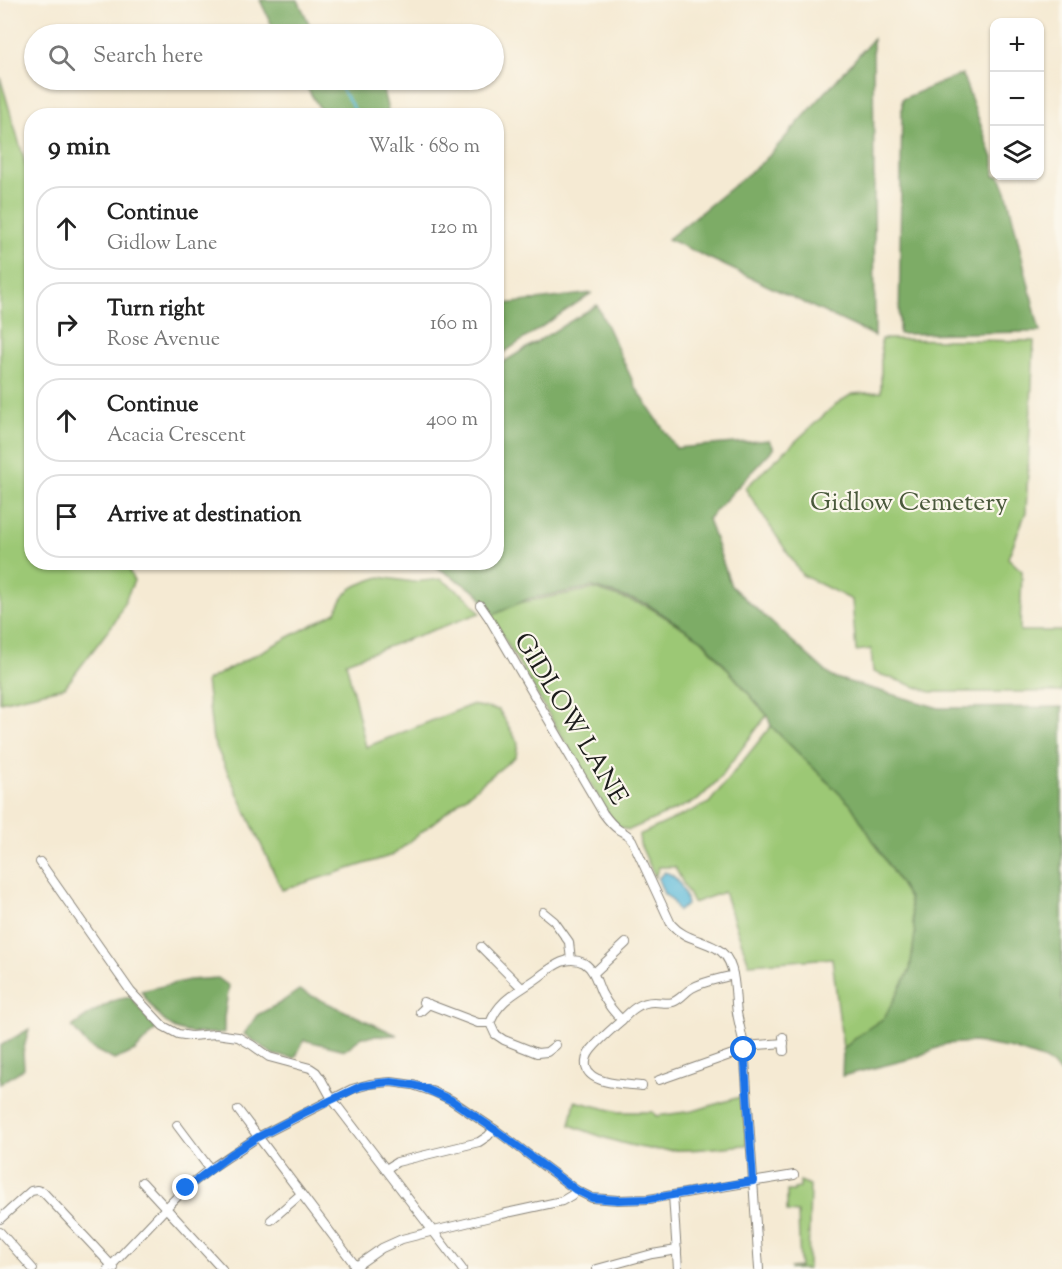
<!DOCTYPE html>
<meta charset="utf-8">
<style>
:root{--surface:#fff;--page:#f6f6f6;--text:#222;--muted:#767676;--line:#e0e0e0}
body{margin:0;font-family:"Sorts Mill Goudy",serif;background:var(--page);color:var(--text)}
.controls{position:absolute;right:18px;top:18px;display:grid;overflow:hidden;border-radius:12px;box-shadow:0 2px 4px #0004}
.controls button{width:54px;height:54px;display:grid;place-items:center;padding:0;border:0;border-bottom:2px solid var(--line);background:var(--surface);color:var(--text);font:30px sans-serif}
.stop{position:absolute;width:18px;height:18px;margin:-14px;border:4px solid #1a73e8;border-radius:50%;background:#fff}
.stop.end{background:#1a73e8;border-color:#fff;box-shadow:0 2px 6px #0008}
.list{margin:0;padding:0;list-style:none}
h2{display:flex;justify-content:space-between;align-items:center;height:78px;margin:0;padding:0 24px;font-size:26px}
h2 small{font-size:20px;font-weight:400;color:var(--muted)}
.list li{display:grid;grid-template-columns:39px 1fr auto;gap:18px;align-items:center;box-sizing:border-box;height:84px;margin:0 12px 12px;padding:0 12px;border:2px solid var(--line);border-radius:24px}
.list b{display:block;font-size:22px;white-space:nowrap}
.list p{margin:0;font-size:20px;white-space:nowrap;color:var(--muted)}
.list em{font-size:20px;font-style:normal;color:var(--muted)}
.icon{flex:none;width:33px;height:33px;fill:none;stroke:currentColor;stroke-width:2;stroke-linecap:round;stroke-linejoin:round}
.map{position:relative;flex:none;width:1062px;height:1269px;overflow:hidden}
.search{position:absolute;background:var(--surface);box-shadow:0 2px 4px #0004;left:24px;top:24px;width:480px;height:66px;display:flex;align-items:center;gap:15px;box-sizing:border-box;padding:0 21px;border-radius:33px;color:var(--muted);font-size:22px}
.panel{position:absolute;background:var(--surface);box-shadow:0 2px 4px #0004;left:24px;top:108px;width:480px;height:462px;border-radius:24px}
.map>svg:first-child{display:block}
.green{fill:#9cc875;stroke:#5c7248;stroke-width:1.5}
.forest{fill:#7dac66;stroke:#4c6441;stroke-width:1.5}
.water{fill:#5bbad9;stroke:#3c6b7a;stroke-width:1.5}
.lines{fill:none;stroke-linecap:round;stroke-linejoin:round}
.stream{stroke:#5bbad9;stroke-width:2}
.minor-casing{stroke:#888378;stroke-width:10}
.minor{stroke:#fff;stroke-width:8}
.route{stroke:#1a73e8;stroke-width:8}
.labels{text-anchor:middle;stroke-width:4.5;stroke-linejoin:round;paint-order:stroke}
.park-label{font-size:26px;fill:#49583b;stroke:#fbf7ec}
.street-label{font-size:26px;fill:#1c1c1c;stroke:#fbf7ec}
</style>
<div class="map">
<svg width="1062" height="1269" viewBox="0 0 1062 1269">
<rect width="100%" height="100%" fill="#fbf7ec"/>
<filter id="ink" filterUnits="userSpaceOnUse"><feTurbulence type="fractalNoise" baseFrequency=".0167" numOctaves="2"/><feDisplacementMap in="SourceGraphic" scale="12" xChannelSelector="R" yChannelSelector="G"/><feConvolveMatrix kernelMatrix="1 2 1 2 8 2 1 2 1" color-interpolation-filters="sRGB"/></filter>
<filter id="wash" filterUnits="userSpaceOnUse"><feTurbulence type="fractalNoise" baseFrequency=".008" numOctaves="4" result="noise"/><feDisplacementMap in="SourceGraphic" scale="24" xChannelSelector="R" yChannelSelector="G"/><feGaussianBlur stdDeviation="1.35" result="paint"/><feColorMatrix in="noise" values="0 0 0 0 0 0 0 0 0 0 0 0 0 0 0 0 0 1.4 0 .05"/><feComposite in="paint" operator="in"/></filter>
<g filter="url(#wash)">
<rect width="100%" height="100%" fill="#f5ead3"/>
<g class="green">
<polygon points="0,77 31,183 32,562 126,563 134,581 116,620 65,687 0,702"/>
<polygon points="881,339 1034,341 1026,512 1008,558 1022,571 1020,631 1062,631 1062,692 931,692 873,672 871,649 856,651 852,600 802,575 745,488 836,404 852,394 881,392"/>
<path d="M 380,577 L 413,582 L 441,579 L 468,598 L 480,613 L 346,662 L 366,747 L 471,705 L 499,710 L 518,743 L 516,756 L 393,855 L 282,890 L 213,740 L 206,681 L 336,612 C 346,586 356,585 380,577 Z"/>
<polygon points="594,589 647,606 701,639 767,715 719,779 698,800 629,830 619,827 609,815 555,725 491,616 518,603"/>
<polygon points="771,726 851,805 909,898 915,934 910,970 884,1018 863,1032 843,1049 832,958 749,964 724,892 693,903 675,867 659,867 655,877 640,844 639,835 709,803"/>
<path d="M 743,1096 L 747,1145 C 717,1147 679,1153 650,1149 C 622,1145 596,1135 570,1125 L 575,1101 L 619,1112 L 653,1112 L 656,1116 L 693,1111 Z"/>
<polygon points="800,1181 810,1185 808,1269 790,1269 790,1268 800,1267 798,1213 787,1212 787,1191 794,1191 794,1189 800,1188"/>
</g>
<g class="forest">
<polygon points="260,0 298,0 314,34 276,34"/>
<polygon points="873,39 875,336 668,239 765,160"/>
<polygon points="962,74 994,161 994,176 1000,176 1007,194 1040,332 899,334 902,99"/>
<polygon points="302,80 367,80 383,90 389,115 324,115"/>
<polygon points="497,287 501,292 505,304 592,293 497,357"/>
<polygon points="597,305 636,388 676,448 769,440 774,448 708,519 731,586 832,677 939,708 1062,707 1062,1074 1045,1060 1013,1049 974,1042 946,1044 914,1058 842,1076 843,1049 863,1032 884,1018 910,970 915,934 909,898 851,805 771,726 767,715 704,641 647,604 593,587 528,599 491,616 479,594 430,563 496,562 497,366"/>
<path d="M 218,978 L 229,986 L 224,1018 L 224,1033 C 209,1033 190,1035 176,1029 C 163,1023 149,1004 141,991 L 189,980 Z"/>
<polygon points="299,990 397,1035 362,1037 345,1050 304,1040 295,1058 274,1055 244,1034 257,1015 280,1003"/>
<polygon points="131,997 156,1029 135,1051 114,1060 89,1047 72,1027 93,1012 115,1000"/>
<polygon points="29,1029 23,1052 24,1068 0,1084 0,1046"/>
</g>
<path class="water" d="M 664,872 C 678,874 685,892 687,905 L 678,911 L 671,899 L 664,894 L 658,879 Z"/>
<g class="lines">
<polyline class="stream" points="325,80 341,88 359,116"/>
</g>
</g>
<g filter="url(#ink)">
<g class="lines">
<defs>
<g id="minor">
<path d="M 480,605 L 489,618 L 603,813 C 608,820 612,825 619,830 C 624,833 628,834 632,840 L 671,924 C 684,939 700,939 716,948 C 738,959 734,993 737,1013 C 739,1024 742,1035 744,1046 L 759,1269"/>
<polyline points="40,862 131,992 163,1026 178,1034 191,1036 216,1034 238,1037 252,1045 269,1057 310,1068 316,1072 321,1079 332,1099 462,1269"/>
<polyline points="543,912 554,921 569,942 571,960"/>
<polyline points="481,947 522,988"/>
<polyline points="594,973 626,943"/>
<polyline points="423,1002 478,1023 490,1023"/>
<polyline points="420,1012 429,1004"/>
<path d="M 622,1020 C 612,1029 600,1039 591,1050 C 587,1055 585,1060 586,1067 C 591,1085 626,1084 642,1086"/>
<polyline points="783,1037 784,1051"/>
<path d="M 556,1045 L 547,1052 L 537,1053 L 504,1040 L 495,1034 L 490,1023 C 500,998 519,992 539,977 C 552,967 566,954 584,963 C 595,970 597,984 602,994 C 607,1003 614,1013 622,1020 C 631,1010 640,1002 654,1002 C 661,1002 667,1004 673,1002 C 681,999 685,992 692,988 C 704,981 720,979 733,975"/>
<polyline points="744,1046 784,1043"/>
<polyline points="659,1080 744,1050"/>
<polyline points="238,1110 358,1269"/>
<polyline points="177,1125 210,1169"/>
<polyline points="386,1169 397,1162 479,1142 488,1136 494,1129"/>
<polyline points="142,1182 222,1269"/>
<polyline points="673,1195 678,1269"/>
<polyline points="0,1219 31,1191 37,1190 43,1192 114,1268"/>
<polyline points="271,1220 301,1194"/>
<polyline points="0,1232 33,1269"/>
<polyline points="108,1269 166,1208 186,1188 210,1169 258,1137 352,1089 370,1084 391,1082 413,1085 434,1092 451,1100 497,1131 576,1190 592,1198 618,1200 649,1199 794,1175"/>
<polyline points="352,1269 382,1248 402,1239 502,1214 562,1201 572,1195 576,1190"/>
<polyline points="597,1269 652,1254 677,1250"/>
</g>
</defs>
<use href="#minor" class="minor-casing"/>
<use href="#minor" class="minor"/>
</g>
</g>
<g class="lines" filter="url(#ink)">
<polyline class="route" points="186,1188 233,1153 258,1137 304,1113 361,1086 380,1083 391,1082 413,1085 424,1088 451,1100 497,1131 576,1190 592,1198 618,1200 649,1199 753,1181 744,1050"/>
</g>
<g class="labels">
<g class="park-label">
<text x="909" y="510">Gidlow Cemetery</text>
</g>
<g class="street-label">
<text transform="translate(572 718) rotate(59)" y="9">GIDLOW LANE</text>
</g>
</g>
</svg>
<div class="controls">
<button>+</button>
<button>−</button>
<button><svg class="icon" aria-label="layers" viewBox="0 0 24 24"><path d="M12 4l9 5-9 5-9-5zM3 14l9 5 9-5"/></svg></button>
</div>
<div class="stop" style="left:744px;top:1050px"></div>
<div class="stop end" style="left:186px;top:1188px"></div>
<div class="search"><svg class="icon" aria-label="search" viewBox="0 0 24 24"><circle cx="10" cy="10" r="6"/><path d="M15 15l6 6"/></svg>Search here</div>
<section class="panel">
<h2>9 min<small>Walk · 680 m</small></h2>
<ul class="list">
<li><svg class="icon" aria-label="ahead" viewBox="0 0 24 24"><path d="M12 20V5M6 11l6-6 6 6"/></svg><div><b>Continue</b><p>Gidlow Lane</p></div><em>120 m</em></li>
<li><svg class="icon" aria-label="right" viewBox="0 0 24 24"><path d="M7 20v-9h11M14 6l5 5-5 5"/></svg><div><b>Turn right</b><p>Rose Avenue</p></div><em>160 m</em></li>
<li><svg class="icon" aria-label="ahead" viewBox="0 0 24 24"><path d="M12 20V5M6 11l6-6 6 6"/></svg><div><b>Continue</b><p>Acacia Crescent</p></div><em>400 m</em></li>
<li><svg class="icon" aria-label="arrive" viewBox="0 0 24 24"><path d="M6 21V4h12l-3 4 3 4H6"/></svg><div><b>Arrive at destination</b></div></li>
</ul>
</section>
</div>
